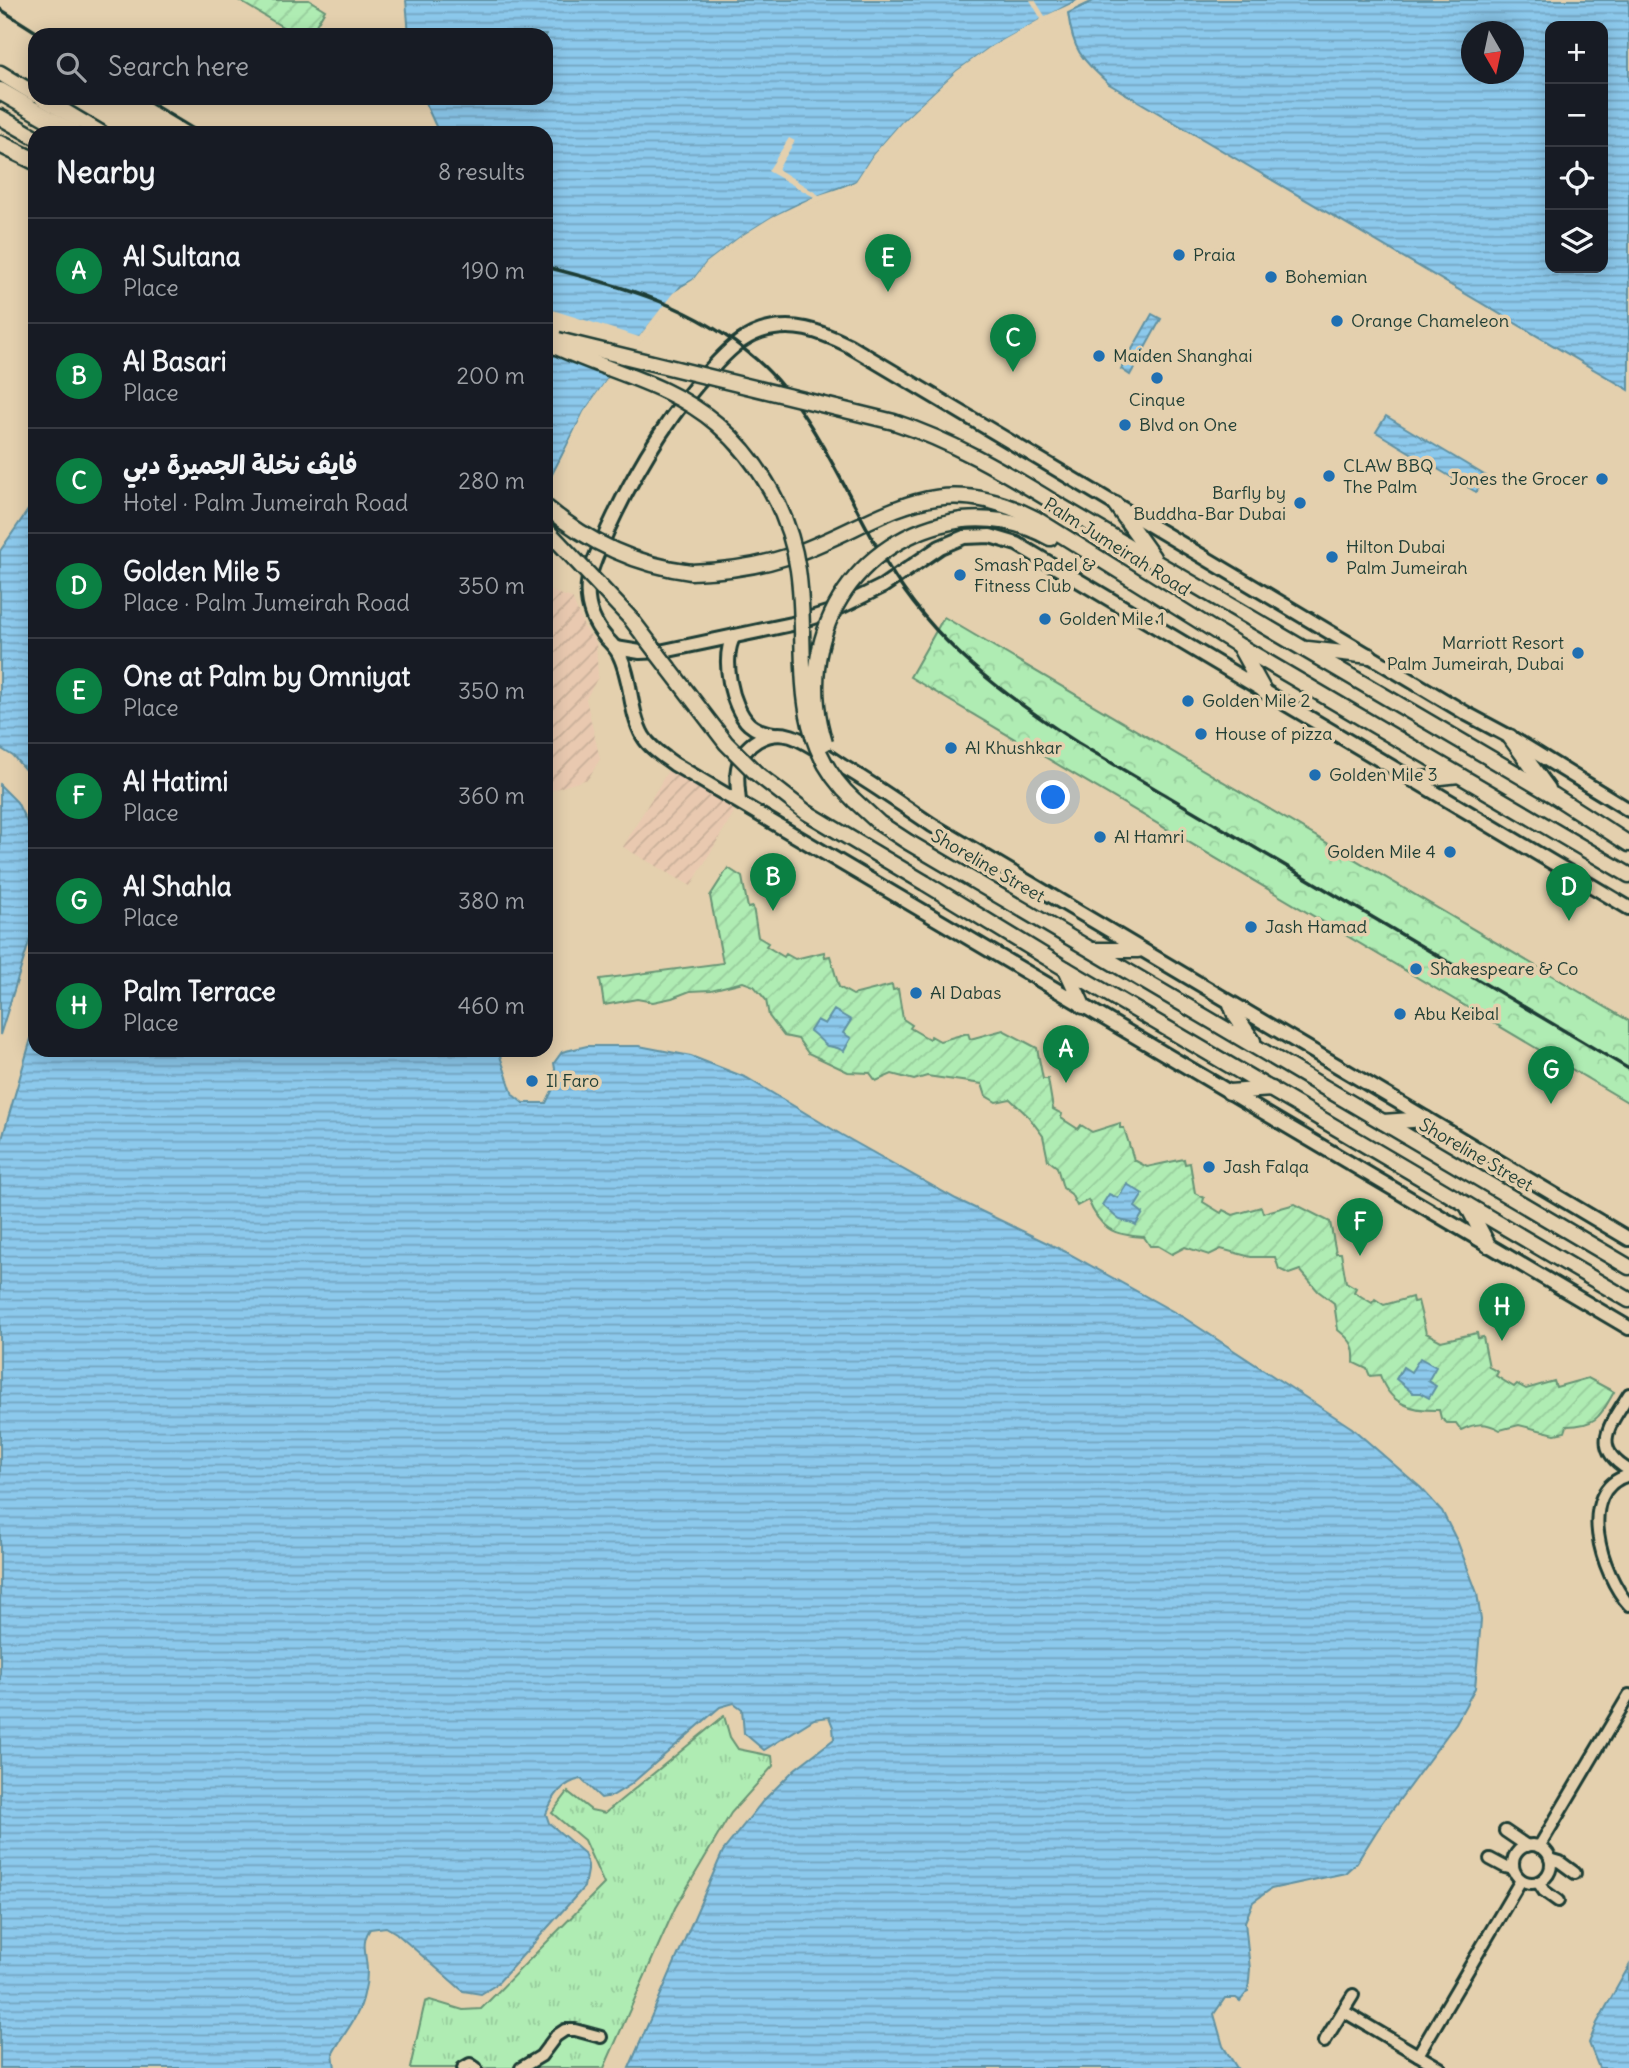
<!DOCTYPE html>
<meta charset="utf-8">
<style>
:root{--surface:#171b24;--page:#242831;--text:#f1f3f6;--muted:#9ea1a6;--line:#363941;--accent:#0b8043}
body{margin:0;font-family:Delius,"Playpen Sans Arabic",sans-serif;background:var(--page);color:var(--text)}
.controls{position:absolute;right:21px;top:21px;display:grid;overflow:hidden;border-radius:14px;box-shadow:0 4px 18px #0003}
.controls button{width:63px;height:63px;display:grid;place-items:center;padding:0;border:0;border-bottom:2px solid var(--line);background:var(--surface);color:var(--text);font:35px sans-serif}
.compass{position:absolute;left:1461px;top:21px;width:63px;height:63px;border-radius:50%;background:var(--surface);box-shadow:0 4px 18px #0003;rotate:171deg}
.you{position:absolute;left:1054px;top:798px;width:24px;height:24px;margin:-18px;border:5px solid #fff;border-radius:50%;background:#1a73e8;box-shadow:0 0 0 10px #1a73e833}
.badge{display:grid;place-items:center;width:46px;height:46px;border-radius:50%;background:var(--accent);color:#fff;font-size:23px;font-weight:700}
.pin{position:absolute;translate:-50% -58px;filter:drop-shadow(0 2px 4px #0008)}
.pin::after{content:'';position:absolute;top:37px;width:24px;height:21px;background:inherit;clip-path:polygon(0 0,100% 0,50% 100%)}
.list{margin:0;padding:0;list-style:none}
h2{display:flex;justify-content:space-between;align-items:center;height:91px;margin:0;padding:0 28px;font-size:30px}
h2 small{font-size:23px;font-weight:400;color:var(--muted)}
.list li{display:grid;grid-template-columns:46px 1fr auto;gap:21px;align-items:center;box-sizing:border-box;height:105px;padding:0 28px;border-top:2px solid var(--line)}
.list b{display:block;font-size:26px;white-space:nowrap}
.list p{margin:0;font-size:23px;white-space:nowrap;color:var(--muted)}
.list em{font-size:23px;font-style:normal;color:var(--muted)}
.icon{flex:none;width:38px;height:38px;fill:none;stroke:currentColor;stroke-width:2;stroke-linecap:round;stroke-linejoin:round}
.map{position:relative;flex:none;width:1629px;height:2068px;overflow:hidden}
.search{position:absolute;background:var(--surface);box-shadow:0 4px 18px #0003;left:28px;top:28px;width:525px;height:77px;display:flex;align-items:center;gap:18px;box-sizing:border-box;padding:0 24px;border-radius:21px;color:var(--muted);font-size:26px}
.panel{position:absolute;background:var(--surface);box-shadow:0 4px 18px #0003;left:28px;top:126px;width:525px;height:931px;border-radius:21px}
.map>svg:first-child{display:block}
.industrial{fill:url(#industrial-furrows)}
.grass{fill:url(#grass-tufts);stroke:#679474;stroke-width:2}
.park{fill:url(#park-crowns);stroke:#679474;stroke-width:2}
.garden{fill:url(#garden-furrows);stroke:#679474;stroke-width:2}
.water{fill:url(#water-rules);stroke:#6091a2;stroke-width:2;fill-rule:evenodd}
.pier{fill:#e4d0ae}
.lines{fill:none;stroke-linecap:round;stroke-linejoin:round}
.minor-casing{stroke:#1f3d34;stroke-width:16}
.tertiary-casing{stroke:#1f3d34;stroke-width:18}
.secondary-casing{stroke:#1f3d34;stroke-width:19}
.primary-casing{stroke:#1f3d34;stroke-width:21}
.minor{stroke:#e4d0ae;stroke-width:10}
.tertiary{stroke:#e4d0ae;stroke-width:12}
.secondary{stroke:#e4d0ae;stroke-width:14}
.primary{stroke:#e4d0ae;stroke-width:16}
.rail{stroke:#1f3d34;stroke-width:3.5}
.secondary-bridge-casing{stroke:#1f3d34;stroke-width:19;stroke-linecap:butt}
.secondary-bridge{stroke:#e4d0ae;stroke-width:14}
.poi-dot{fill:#1f6fb2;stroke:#e4d0ae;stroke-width:2.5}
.labels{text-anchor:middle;stroke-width:7;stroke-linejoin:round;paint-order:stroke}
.poi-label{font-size:18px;fill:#1f3d34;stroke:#e4d0ae;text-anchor:start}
.street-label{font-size:18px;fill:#1f3d34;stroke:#e4d0ae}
</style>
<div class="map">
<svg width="1629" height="2068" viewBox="0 0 1629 2068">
<defs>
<pattern id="industrial-furrows" width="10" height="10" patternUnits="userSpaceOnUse" patternTransform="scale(1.75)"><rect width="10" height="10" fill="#e9c9b0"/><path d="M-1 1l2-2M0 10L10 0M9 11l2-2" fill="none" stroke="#c7ae98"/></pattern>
<pattern id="grass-tufts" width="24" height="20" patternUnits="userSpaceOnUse" patternTransform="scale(1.75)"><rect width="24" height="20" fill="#afecb3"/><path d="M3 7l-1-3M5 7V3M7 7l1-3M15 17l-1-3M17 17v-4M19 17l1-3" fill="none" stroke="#96cb9b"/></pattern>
<pattern id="park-crowns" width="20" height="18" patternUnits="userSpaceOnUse" patternTransform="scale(1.75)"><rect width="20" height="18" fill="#afecb3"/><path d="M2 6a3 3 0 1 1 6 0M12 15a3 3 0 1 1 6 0" fill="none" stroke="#96cb9b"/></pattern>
<pattern id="garden-furrows" width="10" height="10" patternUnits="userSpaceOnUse" patternTransform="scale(1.75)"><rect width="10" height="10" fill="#afecb3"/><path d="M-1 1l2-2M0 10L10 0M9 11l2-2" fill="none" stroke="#96cb9b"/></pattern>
<pattern id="water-rules" width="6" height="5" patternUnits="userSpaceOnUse" patternTransform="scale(1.75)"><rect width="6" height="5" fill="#8cc9ec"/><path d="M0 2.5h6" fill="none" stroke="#72a4c0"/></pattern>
</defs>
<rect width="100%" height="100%" fill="#e4d0ae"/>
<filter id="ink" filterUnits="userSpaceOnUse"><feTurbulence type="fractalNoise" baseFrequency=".0143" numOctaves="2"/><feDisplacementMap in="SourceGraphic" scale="14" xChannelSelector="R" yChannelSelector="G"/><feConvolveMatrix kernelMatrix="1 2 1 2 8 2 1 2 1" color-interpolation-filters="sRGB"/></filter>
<g filter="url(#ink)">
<g class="industrial">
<polygon points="546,590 572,598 585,629 596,642 598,677 586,699 600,759 588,779 546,792"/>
<polygon points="670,767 730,801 734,812 691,886 623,847"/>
</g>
<polygon class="grass" points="724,1716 730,1737 738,1749 772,1756 773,1766 731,1813 675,1908 604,2068 410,2068 425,2002 430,2000 463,2010 481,2009 604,1884 584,1840 552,1813 568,1792 591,1810 605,1813"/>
<polygon class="park" points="944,617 1629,1021 1629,1103 910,677"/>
<g class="garden">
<polygon points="238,0 309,0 325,10 310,35 296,35"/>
<path d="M 728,868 L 742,877 L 748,908 L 753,907 L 758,937 L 768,943 L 766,946 L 784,957 L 786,954 L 795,959 L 824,952 L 825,957 L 830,956 L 839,987 L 853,995 L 892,985 L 893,990 L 898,989 L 903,1019 L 912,1025 L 910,1028 L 929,1039 L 931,1036 L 940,1041 L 968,1033 L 970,1039 L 1003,1030 L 1037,1048 L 1043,1079 L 1048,1079 L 1053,1109 L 1062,1114 L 1061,1118 L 1078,1129 L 1081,1125 L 1092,1132 L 1120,1123 L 1120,1128 L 1124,1128 L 1134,1160 L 1147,1167 L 1184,1159 L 1185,1164 L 1190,1163 L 1195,1193 L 1204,1198 L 1203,1202 L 1221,1213 L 1223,1210 L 1233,1215 L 1261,1207 L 1263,1213 L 1295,1204 L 1330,1222 L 1336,1253 L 1341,1253 L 1346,1282 L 1356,1288 L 1354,1292 L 1372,1303 L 1375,1299 L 1384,1305 L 1412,1297 L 1413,1302 L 1418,1301 L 1426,1333 L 1441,1341 L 1477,1333 L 1478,1338 L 1483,1337 L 1489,1367 L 1498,1372 L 1496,1376 L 1514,1387 L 1517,1384 L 1526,1389 L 1554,1381 L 1556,1387 L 1588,1378 L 1614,1392 C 1600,1416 1597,1426 1567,1426 L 1565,1432 L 1555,1434 L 1519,1425 L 1500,1430 C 1486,1422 1475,1423 1461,1430 L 1456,1423 L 1447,1423 L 1441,1418 L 1439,1410 C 1412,1411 1389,1404 1380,1375 L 1370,1376 L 1367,1369 L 1354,1363 C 1355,1346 1352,1341 1338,1330 L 1334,1303 L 1318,1291 L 1300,1270 L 1289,1274 L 1279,1269 L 1275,1257 L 1251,1257 L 1221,1249 L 1209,1255 L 1185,1247 L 1172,1254 L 1158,1246 L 1150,1246 L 1144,1237 C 1113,1235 1100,1229 1088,1200 L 1077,1206 L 1071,1194 L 1063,1188 L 1057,1167 L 1048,1160 L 1043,1136 L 1028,1116 L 1010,1099 L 996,1102 L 986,1096 L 982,1084 L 927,1076 L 914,1080 L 892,1074 L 876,1081 L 870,1073 L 848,1072 L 808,1053 L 798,1039 L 784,1036 L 769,1016 L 766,1000 L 754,986 L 743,982 L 711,990 L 690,991 L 672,998 L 653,1002 L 637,999 L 604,1005 L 600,979 L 723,963 L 710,896 Z"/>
</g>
<g class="water">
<polygon points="406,0 1077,0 989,48 957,71 902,122 873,155 856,181 800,203 772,217 740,237 706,263 693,280 681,286 618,364 584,412 546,486 546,133 439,133 423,98 546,98 546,35 409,35"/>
<path d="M 1095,0 L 1629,0 L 1629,390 L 1109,84 C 1081,58 1073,51 1068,13 ZM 1550,26 L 1603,26 L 1603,268 L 1550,268 ZM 1472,32 L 1514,32 L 1514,74 L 1472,74 Z"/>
<polygon points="1152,314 1161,319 1130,375 1121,369"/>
<polygon points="1386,416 1486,476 1476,492 1376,432"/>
<polygon points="35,500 35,781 13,756 0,748 0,551"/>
<polygon points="0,785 17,802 35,839 35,923 0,1035"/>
<path d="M 834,1010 L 851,1020 L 843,1033 L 851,1038 L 844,1051 C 837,1047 834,1047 827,1046 C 825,1045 816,1035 810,1031 L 817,1020 L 825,1024 Z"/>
<path d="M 35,1025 L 35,1050 L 498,1050 L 513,1095 L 523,1103 L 546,1103 L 557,1081 L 554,1063 L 562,1052 L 587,1046 L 639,1046 L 691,1056 L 747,1078 L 842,1135 L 956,1199 L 1066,1252 L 1183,1317 L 1352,1428 L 1421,1488 L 1442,1511 L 1458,1543 L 1477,1593 L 1481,1620 L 1475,1688 L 1456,1723 L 1378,1829 L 1357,1862 L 1345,1873 L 1271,1889 L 1253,1902 L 1245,1922 L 1250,1969 L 1248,1991 L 1240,2001 L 1236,1998 L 1225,1998 L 1214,2014 L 1223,2046 L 1237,2068 L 629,2068 L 723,1851 L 763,1801 L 795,1769 L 834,1739 L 833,1727 L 829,1717 L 814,1719 L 764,1750 L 744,1733 L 742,1709 L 734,1703 L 720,1707 L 630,1785 L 612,1796 L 601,1798 L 581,1779 C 562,1783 553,1796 546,1814 L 549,1823 L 584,1853 L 588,1865 L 584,1887 L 497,1984 L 481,1994 L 463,1991 L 396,1933 L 386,1927 L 370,1929 C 360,1944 367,1955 367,1972 C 367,1979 366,1987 364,1994 C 360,2016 343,2034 333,2053 L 335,2068 L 0,2068 L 0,1146 Z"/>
<path d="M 1127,1184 L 1143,1194 L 1135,1207 L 1143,1213 L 1136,1225 C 1130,1221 1126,1222 1120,1220 C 1117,1219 1108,1209 1102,1205 L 1109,1194 L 1118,1198 Z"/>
<polygon points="1420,1358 1436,1367 1428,1381 1436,1386 1429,1398 1420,1393 1413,1393 1396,1379 1403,1367 1411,1372"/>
<polygon points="1629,1966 1629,2068 1599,2068 1589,2043 1597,2023"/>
</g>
<polygon class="pier" points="1030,0 1035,0 1045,16 1080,0 1079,3 991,51 959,74 904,125 876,157 858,184 774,220 742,240 709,266 695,282 675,296 587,413 549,488 546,490 584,412 610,375 546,352 546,308 639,337 673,293 693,280 706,263 740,237 772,217 814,197 768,171 789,138 795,141 778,169 819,195 847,186 856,181 873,155 902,122 957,71 989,48 1041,19"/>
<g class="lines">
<defs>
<g id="minor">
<path d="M 1629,1394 C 1611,1424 1589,1447 1629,1470"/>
<path d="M 1629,1475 C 1574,1490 1602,1575 1629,1605"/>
<polyline points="1505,1831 1527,1846"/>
<circle cx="1532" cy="1864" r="19"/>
<polyline points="1539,1847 1629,1695"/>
<polyline points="1490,1859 1505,1867 1513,1869"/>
<polyline points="1550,1859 1560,1862 1575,1873"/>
<polyline points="1538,1882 1544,1891 1558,1901"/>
<polyline points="1343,2011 1440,2068"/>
<polyline points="1324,2042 1353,1995"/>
<polyline points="1418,2055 1521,1880"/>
<polyline points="463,2068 470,2064 476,2068"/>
<polyline points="521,2068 541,2056 556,2036 565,2030 575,2030 601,2037"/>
</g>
<g id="tertiary">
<path d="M 734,636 C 721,657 731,707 749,724 C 756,730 765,733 774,734"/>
<polyline points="616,648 640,652 664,651 792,624 830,612 883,586 940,547 964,537 990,536 1017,544 1629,908"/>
<path d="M 739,801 C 738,790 736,779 738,768 C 742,744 768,729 791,736 C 809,742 826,756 842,766 C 873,784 902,805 932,825 L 1629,1239"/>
<path d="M 1629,810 L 1510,737 L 1467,714 L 848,345 C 820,331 793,321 761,331 C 740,338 726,353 711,369 C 667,416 635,471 608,529 C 601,546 590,566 588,584 C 586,604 593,623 606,638 C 611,643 616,648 619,654 C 632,679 629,711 643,736 C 650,748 663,756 674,764 L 1629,1328"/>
</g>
<g id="secondary">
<polyline points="0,73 35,94"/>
<polyline points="42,98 101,133"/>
<polyline points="0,117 35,137"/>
<polyline points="1055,503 1553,795 1629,844"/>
<polyline points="1115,504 1153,557"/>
<path d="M 962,520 C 993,517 1022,522 1050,538"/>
<path d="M 691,572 C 723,571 755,567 786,557 C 881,525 930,463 1036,519 L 1238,645 L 1629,875"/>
<polyline points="1239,646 1264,691"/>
<polyline points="1308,649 1370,656"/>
<polyline points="1510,737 1548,789"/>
<polyline points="1414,780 1459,775"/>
<polyline points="854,800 879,823 908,842 1629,1267"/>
<polyline points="925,883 1066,969 1629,1300"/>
<polyline points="1094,950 1138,950"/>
<polyline points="1066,969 1083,1006"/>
<polyline points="1231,1004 1235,1015 1253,1041"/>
<polyline points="1229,1092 1272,1089"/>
<polyline points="1383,1122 1426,1119"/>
<polyline points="1467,1205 1488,1245"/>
</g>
<g id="primary">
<polyline points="0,91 73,133"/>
<polyline points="0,144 35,161"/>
</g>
</defs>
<use href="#minor" class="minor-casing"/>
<use href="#tertiary" class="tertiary-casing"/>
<use href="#secondary" class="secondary-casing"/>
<use href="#primary" class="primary-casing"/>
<use href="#minor" class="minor"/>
<use href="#tertiary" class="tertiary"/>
<use href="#secondary" class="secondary"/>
<use href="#primary" class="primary"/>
<g class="rail">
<polyline points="0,9 41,35"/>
<polyline points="142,98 200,133"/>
<path d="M 546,267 C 624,287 695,305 757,360 C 813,409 848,499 887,564 C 933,642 1003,695 1078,743 L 1629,1069"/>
</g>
<defs>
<g id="secondary-bridge">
<path d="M 558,340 L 894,422 C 952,441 1003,471 1055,503"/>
<path d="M 546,342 C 603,371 667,381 717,424 C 760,461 790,514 798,570 C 810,652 785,737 854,800"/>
<path d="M 546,507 C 589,543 636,565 691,572"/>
<polyline points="546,529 631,619 726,743 756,773 806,812 925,883"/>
<path d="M 825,743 C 792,639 853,536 962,520"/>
</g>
</defs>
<use href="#secondary-bridge" class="secondary-bridge-casing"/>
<use href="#secondary-bridge" class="secondary-bridge"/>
</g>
</g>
<g class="poi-dot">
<circle cx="1179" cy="255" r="7"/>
<circle cx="1271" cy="277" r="7"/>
<circle cx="1337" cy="321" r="7"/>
<circle cx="1099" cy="356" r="7"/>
<circle cx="1157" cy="378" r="7"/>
<circle cx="1125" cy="425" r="7"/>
<circle cx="1329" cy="476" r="7"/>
<circle cx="1602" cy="479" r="7"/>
<circle cx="1300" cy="503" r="7"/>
<circle cx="1332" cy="557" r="7"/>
<circle cx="960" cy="575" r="7"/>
<circle cx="1045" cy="619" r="7"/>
<circle cx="1578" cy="653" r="7"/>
<circle cx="1188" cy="701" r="7"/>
<circle cx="1201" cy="734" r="7"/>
<circle cx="951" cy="748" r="7"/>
<circle cx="1315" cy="775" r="7"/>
<circle cx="1100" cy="837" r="7"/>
<circle cx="1450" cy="852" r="7"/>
<circle cx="1251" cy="927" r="7"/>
<circle cx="1416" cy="969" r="7"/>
<circle cx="916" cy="993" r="7"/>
<circle cx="1400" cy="1014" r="7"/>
<circle cx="532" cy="1081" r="7"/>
<circle cx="1209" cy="1167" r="7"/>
</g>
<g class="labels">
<g class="poi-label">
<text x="1193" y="261">Praia</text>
<text x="1285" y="283">Bohemian</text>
<text x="1351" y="327">Orange Chameleon</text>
<text x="1113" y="362">Maiden Shanghai</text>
<text x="1157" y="406" text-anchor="middle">Cinque</text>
<text x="1139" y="431">Blvd on One</text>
<text x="1343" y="472">CLAW BBQ<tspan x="1343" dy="21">The Palm</tspan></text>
<text x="1588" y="485" text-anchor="end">Jones the Grocer</text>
<text x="1286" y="499" text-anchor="end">Barfly by<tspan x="1286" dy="21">Buddha-Bar Dubai</tspan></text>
<text x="1346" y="553">Hilton Dubai<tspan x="1346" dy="21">Palm Jumeirah</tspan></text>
<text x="974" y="571">Smash Padel &amp;<tspan x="974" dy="21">Fitness Club</tspan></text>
<text x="1059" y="625">Golden Mile 1</text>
<text x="1564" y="649" text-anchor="end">Marriott Resort<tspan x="1564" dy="21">Palm Jumeirah, Dubai</tspan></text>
<text x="1202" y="707">Golden Mile 2</text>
<text x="1215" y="740">House of pizza</text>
<text x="965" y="754">Al Khushkar</text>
<text x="1329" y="781">Golden Mile 3</text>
<text x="1114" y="843">Al Hamri</text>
<text x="1436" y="858" text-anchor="end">Golden Mile 4</text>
<text x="1265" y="933">Jash Hamad</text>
<text x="1430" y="975">Shakespeare &amp; Co</text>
<text x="930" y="999">Al Dabas</text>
<text x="1414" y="1020">Abu Keibal</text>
<text x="546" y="1087">Il Faro</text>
<text x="1223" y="1173">Jash Falqa</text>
</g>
<g class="street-label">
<text transform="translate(1117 547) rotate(32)" y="6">Palm Jumeirah Road</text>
<text transform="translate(988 866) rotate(30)" y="6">Shoreline Street</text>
<text transform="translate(1476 1155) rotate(30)" y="6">Shoreline Street</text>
</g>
</g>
</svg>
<div class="controls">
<button>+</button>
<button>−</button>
<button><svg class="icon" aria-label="locate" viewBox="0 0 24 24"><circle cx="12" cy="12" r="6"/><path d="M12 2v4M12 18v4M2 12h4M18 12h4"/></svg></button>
<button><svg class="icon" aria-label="layers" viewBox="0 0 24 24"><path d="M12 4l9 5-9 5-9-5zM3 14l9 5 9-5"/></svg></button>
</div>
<svg class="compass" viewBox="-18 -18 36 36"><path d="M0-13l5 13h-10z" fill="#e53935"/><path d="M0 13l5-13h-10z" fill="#9ea1a6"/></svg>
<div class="you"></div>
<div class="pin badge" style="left:1066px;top:1083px">A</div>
<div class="pin badge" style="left:773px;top:911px">B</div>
<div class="pin badge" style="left:1013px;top:372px">C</div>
<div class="pin badge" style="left:1569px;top:921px">D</div>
<div class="pin badge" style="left:888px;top:292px">E</div>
<div class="pin badge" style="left:1360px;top:1256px">F</div>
<div class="pin badge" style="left:1551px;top:1104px">G</div>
<div class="pin badge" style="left:1502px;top:1341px">H</div>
<div class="search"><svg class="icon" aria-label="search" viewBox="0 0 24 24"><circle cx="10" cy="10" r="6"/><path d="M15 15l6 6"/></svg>Search here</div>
<section class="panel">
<h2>Nearby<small>8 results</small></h2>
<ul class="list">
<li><span class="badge">A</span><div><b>Al Sultana</b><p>Place</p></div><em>190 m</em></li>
<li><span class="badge">B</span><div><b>Al Basari</b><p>Place</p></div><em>200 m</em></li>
<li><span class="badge">C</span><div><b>فايڤ نخلة الجميرة دبي</b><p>Hotel · Palm Jumeirah Road</p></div><em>280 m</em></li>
<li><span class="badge">D</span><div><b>Golden Mile 5</b><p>Place · Palm Jumeirah Road</p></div><em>350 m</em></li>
<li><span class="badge">E</span><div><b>One at Palm by Omniyat</b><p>Place</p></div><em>350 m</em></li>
<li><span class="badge">F</span><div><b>Al Hatimi</b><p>Place</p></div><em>360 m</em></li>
<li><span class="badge">G</span><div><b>Al Shahla</b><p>Place</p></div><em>380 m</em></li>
<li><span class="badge">H</span><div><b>Palm Terrace</b><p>Place</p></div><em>460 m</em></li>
</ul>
</section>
</div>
